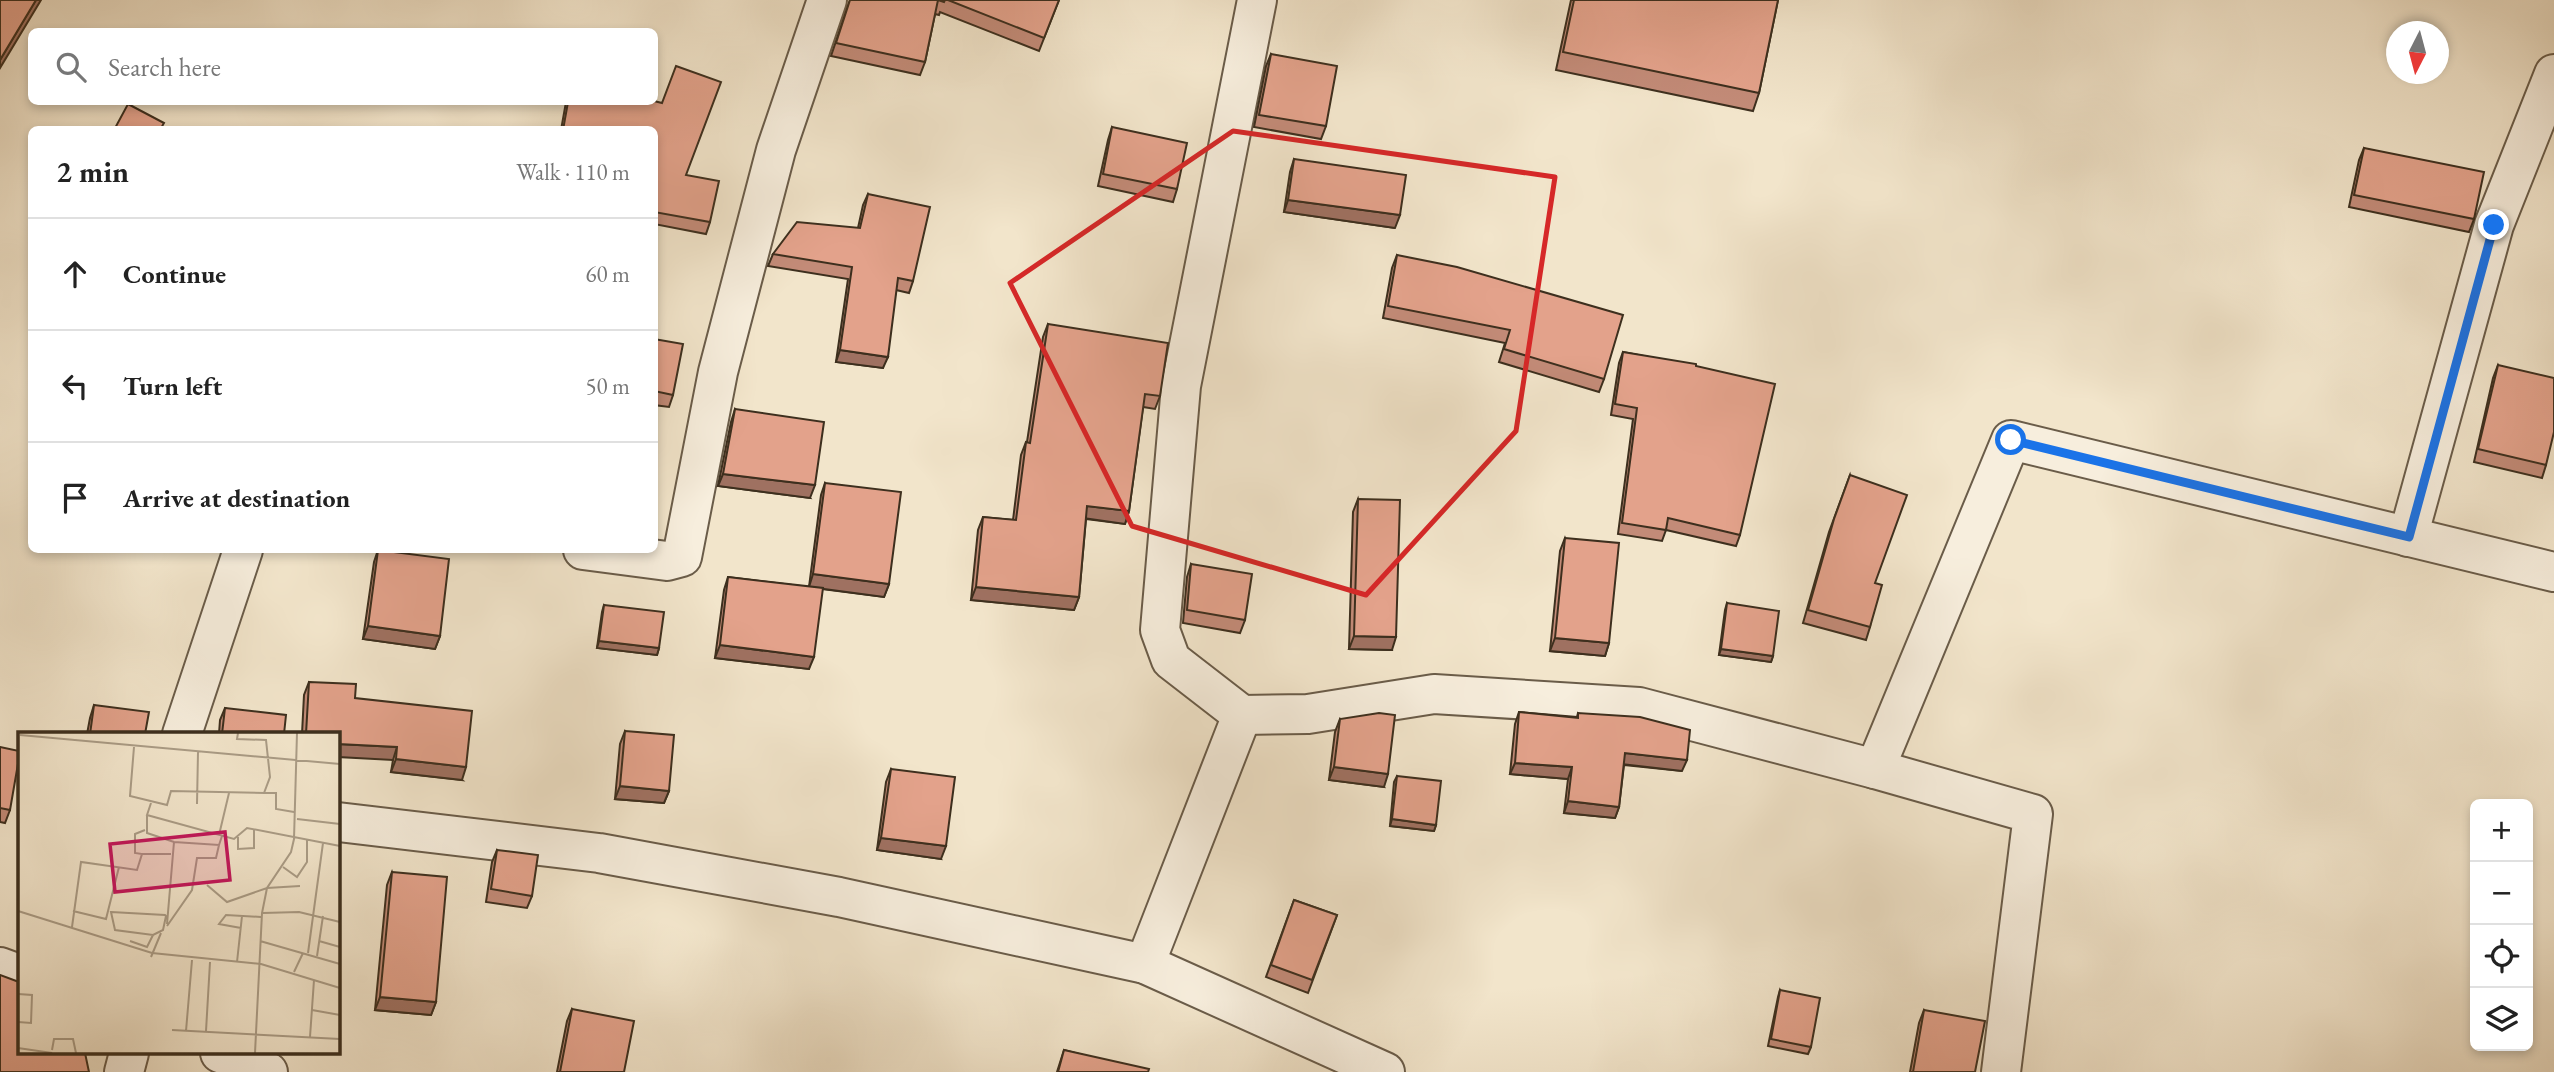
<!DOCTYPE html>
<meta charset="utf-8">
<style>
:root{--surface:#fff;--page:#f6f6f6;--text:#222;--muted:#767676;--line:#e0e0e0}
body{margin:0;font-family:"EB Garamond",serif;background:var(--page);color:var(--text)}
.controls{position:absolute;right:21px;bottom:21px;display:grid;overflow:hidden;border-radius:10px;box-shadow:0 4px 10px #0003}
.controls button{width:63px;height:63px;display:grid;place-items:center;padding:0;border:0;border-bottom:2px solid var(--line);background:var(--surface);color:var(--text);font:35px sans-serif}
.compass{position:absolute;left:2386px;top:21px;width:63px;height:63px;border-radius:50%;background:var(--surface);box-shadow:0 4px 10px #0003;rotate:186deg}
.stop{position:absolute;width:21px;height:21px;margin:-16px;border:5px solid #1a73e8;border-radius:50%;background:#fff}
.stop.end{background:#1a73e8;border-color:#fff;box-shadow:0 2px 7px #0008}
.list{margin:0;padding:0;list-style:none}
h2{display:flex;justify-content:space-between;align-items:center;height:91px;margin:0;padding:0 28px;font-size:30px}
h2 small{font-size:23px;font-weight:400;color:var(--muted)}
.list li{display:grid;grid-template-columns:46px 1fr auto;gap:21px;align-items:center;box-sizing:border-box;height:112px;padding:0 28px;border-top:2px solid var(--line)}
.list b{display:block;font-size:26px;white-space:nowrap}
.list em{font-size:23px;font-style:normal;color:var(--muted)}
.icon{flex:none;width:38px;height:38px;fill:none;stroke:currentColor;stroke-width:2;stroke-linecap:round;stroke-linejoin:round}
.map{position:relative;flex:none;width:2554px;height:1072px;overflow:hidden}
.search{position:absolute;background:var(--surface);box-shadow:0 4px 10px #0003;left:28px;top:28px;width:630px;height:77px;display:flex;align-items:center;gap:18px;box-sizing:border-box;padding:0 24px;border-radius:10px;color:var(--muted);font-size:26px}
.panel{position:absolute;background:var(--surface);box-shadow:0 4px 10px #0003;left:28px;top:126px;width:630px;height:427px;border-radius:10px}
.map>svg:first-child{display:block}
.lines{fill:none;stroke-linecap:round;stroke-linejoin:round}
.minor-casing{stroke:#6a5c49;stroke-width:42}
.minor{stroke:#f7eedd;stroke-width:38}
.wall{fill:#c38b78;stroke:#3d2f1e;stroke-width:2}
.shaded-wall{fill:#9f7161;stroke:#3d2f1e;stroke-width:2}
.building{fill:#e3a28b;stroke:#3d2f1e;stroke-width:2}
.route{stroke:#1a73e8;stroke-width:9}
.marked{fill:none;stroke:#d62828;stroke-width:5;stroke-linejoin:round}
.inset-road{fill:none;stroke:#aa9c86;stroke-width:2}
.view{fill:#c2185b;fill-opacity:0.15;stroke:#c2185b;stroke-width:3.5}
.inset-edge{fill:none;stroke:#3d2f1e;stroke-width:3.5}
</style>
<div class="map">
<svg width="2554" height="1072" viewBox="0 0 2554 1072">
<rect width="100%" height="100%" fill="#f2e5cb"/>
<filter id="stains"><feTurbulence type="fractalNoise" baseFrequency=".00286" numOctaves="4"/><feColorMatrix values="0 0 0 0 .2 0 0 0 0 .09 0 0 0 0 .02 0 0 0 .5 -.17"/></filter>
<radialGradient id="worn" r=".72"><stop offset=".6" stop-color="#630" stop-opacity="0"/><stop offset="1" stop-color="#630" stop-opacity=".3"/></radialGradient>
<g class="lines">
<defs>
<g id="minor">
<polyline points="2408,537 2494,225 2554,74"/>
<polyline points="583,550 667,561 682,557 718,372 776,150 827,0"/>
<polyline points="1242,715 1308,714 1434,694 1639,707 1875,769"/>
<polyline points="182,734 243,550"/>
<polyline points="338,822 599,853 839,897 1145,964 1385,1072"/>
<polyline points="1145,964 1242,715 1171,660 1160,630 1181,386 1257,0"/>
<polyline points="0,967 19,974"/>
<polyline points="220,1053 268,1072"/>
<polyline points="124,1072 129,1053"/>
<polyline points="2001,1072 2033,814 1875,769 2011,440 2554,572"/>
</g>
</defs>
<use href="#minor" class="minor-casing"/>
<use href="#minor" class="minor"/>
</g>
<g class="wall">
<polygon points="850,0 1059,0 1039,51 940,12 939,15 935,14 925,62 920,75 831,56"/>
<polygon points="1571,0 1778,0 1759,93 1753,111 1556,70"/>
<polygon points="1271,54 1326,126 1321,139 1254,127 1266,66"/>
<polygon points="654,101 686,175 710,222 706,234 654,224 654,130 561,130 566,102"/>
<polygon points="1112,127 1177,189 1173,202 1098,186 1108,140"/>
<polygon points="2364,148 2474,219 2469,232 2349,207 2359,160"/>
<polygon points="1294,159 1395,228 1284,212 1290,172"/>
<polygon points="868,194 913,281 909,293 896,290 883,368 836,362 848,279 768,266 773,254 858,228 863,205"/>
<polygon points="1397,255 1604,379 1599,392 1499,362 1505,343 1383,318 1392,268"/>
<polygon points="1048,324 1160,396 1155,409 1143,407 1129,511 1125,524 1086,519 1079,597 1074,610 971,600 978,530 983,517 1013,520 1021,455 1026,442 1027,442 1043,337"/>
<polygon points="654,339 673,395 669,407 654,405"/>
<polygon points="1623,352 1696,366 1740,535 1736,546 1666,530 1662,541 1618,534 1633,419 1611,415 1619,363"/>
<polygon points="2498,365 2546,465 2542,478 2474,462 2493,378"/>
<polygon points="735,409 810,498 718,486 731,422"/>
<polygon points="1850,475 1875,583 1870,627 1866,640 1803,623 1829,532"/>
<polygon points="825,483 889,584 884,597 822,589 809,669 715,658 724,590 728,577 809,587 821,495"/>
<polygon points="1358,499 1392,650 1349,649 1353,512"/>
<polygon points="1565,538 1609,643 1605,656 1550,651 1560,551"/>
<polygon points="378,550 440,636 435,649 363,639 374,562"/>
<polygon points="1191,564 1245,620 1240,633 1183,623 1187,577"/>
<polygon points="1727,603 1773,656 1771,662 1719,655 1725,610"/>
<polygon points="604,605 659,648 657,655 597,648 602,612"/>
<polygon points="309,682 355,698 462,780 391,772 393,760 338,734 302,734 304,695"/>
<polygon points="94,705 145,734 87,734 90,718"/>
<polygon points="225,708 284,734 219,734 220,720"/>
<polygon points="1519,712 1577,717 1578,713 1682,771 1624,765 1619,807 1615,818 1564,813 1568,779 1510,774 1515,724"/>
<polygon points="1340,719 1384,787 1329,780 1335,732"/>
<polygon points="625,731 669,791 664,803 615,799 620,744"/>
<polygon points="0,747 10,810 5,823 0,822"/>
<polygon points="891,769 941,859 877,850 886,782"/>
<polygon points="1397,776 1436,825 1434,831 1390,826 1394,782"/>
<polygon points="497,850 532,896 527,908 486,902 492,862"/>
<polygon points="392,872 436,1002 431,1015 375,1010 387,885"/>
<polygon points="1294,900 1337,915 1308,993 1266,977"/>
<polygon points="1780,990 1811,1047 1808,1054 1768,1046 1778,997"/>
<polygon points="572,1009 624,1072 557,1072 567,1021"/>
<polygon points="1924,1010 1975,1072 1910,1072 1919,1023"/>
<polygon points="1064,1050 1148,1072 1057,1072"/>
</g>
<g class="shaded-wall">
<polygon points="36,0 41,0 0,68 0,60"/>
<polygon points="1288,200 1400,215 1395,228 1284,212"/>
<polygon points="840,350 888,357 883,368 836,362"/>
<polygon points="723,474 815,485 810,498 718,486"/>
<polygon points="1087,506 1129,511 1125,524 1083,518"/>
<polygon points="813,574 889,584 884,597 809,587"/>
<polygon points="976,587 1079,597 1074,610 971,600"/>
<polygon points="368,626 440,636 435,649 363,639"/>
<polygon points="1354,636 1396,637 1392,650 1349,649"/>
<polygon points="1555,638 1609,643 1605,656 1550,651"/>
<polygon points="599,641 659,648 657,655 597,648"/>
<polygon points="720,645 814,657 809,669 715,658"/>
<polygon points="1721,649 1773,656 1771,662 1719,655"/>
<polygon points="338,744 397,747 393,760 338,757"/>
<polygon points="1625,753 1687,760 1682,771 1621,764"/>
<polygon points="396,759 466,767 462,780 391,772"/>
<polygon points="1515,763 1572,767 1568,779 1510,774"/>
<polygon points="1334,767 1388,774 1384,787 1329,780"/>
<polygon points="620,786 669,791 664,803 615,799"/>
<polygon points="1568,801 1619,807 1615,818 1564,813"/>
<polygon points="1392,819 1436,825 1434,831 1390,826"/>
<polygon points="881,838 946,846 941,859 877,850"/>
<polygon points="380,997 436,1002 431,1015 375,1010"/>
</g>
<g class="building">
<polygon points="0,0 36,0 0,60"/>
<polygon points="850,0 945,0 944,2 938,0 925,62 836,43"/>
<polygon points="948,0 1059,0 1044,38"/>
<polygon points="1574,0 1778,0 1759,93 1563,52"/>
<polygon points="1271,54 1337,66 1326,126 1259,115"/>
<polygon points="676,66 721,82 686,175 719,181 710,222 654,212 654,130 563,130 568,102 654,101 662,103"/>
<polygon points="128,104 164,123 160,130 114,130"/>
<polygon points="1112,127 1187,143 1177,189 1103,174"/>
<polygon points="2364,148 2484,172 2474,219 2354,195"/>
<polygon points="1294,159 1406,175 1400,215 1288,200"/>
<polygon points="868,194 930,207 913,281 898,278 888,357 840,350 852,267 773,254 797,222 860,228"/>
<polygon points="1397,255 1457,267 1623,315 1604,379 1504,349 1510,330 1388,306"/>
<polygon points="1048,324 1168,343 1160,396 1145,394 1129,511 1087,506 1079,597 976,587 983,517 1016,520 1026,442 1030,443"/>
<polygon points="654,339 683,344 673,395 654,391"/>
<polygon points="1623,352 1696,364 1696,366 1775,384 1740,535 1668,518 1666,530 1622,523 1637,408 1615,404"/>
<polygon points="2498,365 2554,378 2554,432 2546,465 2478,449"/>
<polygon points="735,409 824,422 815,485 723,474"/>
<polygon points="1850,475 1907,495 1875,583 1882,585 1870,627 1808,610 1834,519"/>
<polygon points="825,483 901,492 889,584 813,574"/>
<polygon points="1358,499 1400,500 1396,637 1354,636"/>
<polygon points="1565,538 1619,543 1609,643 1555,638"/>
<polygon points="378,550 449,559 440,636 368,626"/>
<polygon points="1191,564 1252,574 1245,620 1187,610"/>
<polygon points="728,577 823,588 814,657 720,645"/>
<polygon points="1727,603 1779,611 1773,656 1721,649"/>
<polygon points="604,605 664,612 659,648 599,641"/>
<polygon points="309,682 356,684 355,698 472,711 466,767 396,759 397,747 338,744 338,734 306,734"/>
<polygon points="94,705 149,712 145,734 90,734"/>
<polygon points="225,708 286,715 284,734 222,734"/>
<polygon points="1519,712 1578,718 1578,713 1640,717 1690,730 1687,760 1625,753 1619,807 1568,801 1572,767 1515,763"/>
<polygon points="1379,713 1395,715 1388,774 1334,767 1340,719"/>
<polygon points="625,731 674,735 669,791 620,786"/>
<polygon points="0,747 19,751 19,758 10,810 0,808"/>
<polygon points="891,769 955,777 946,846 881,838"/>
<polygon points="1397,776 1441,781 1436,825 1392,819"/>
<polygon points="497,850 538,855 532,896 491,889"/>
<polygon points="392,872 447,877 436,1002 380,997"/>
<polygon points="1294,900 1337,915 1312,980 1271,965"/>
<polygon points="0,975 19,982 19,1053 85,1053 89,1072 0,1072"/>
<polygon points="1780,990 1820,998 1811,1047 1771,1039"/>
<polygon points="572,1009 634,1021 624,1072 560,1072"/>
<polygon points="1924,1010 1985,1021 1975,1072 1913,1072"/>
<polygon points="1064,1050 1149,1069 1148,1072 1058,1072"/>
</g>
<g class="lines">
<polyline class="route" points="2011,440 2409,537 2494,225"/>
</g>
<path class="marked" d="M 1233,131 L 1555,177 L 1516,431 L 1366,595 L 1132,526 L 1010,283 Z"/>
<g transform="translate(18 732)">
<rect width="322" height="322" fill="#f2e5cb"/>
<path class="inset-road" d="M 2,3 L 322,32M 116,15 L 112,64 L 149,73 L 153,59 L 246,61 L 252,45 L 248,8 L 219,7 L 220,1M 246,61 L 258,61 L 258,77 L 276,80M 133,71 L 129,83 L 216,107 L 229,96 L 322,114M 179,72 L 180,20M 129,83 L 129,101 L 156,110 L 201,113 L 204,104M 279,87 L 322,92M 201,103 L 211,61M 220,105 L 220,117 L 236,116 L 236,97M 124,122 L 153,122M 265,135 L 279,145 L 289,130 L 289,108M 189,153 L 209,170 L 249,156 L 282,154M 0,179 L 134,221 L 243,232 L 322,256M 55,179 L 88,187 L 101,135M 93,180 L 147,183 L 148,184 L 145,198 L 135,203 L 97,198 ZM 245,181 L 281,180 L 322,190M 149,192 L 156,110M 149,194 L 174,158 L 179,126 L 198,126 L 201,113M 54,195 L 63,130 L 119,138 L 124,122 L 117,121 L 117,102 L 127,98M 223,196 L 201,192 L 208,183 L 243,185M 112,209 L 129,215 L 135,203M 242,209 L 322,232M 301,209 L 322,215M 290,221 L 305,111M 299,224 L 305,184M 133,225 L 143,201M 219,230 L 224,184M 276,240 L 285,221M 0,262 L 14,263 L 13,291 L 0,290M 294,278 L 322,283M 154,298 L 322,307M 168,299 L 174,228M 188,299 L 192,230M 292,305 L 296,248M 0,316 L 34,321M 34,318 L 36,307 L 55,307 L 58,321M 237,321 L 244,181 L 249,156 L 273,120 L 276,107 L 279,1"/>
<path class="view" d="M 207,100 L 212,148 L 97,160 L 92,112 Z"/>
<rect width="322" height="322" class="inset-edge"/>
</g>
<rect width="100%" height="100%" filter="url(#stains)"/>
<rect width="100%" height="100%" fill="url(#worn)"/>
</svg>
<div class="controls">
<button>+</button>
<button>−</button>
<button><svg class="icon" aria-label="locate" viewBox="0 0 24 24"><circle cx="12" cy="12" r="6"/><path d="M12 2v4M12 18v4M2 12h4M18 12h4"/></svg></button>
<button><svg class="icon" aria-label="layers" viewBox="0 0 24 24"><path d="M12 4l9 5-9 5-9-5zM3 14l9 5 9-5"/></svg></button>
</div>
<svg class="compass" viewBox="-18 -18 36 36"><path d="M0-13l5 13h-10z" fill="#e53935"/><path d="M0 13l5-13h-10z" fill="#767676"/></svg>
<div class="stop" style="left:2011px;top:440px"></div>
<div class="stop end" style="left:2494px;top:225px"></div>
<div class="search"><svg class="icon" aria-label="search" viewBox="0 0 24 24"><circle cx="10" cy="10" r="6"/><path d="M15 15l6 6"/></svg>Search here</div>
<section class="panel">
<h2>2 min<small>Walk · 110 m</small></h2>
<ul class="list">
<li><svg class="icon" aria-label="ahead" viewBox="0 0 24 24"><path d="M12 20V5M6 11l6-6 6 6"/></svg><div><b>Continue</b></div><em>60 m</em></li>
<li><svg class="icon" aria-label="left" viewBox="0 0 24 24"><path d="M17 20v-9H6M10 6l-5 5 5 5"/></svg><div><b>Turn left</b></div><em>50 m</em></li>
<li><svg class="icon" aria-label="arrive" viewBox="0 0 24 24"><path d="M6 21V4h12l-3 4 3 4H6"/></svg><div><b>Arrive at destination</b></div></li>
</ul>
</section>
</div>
